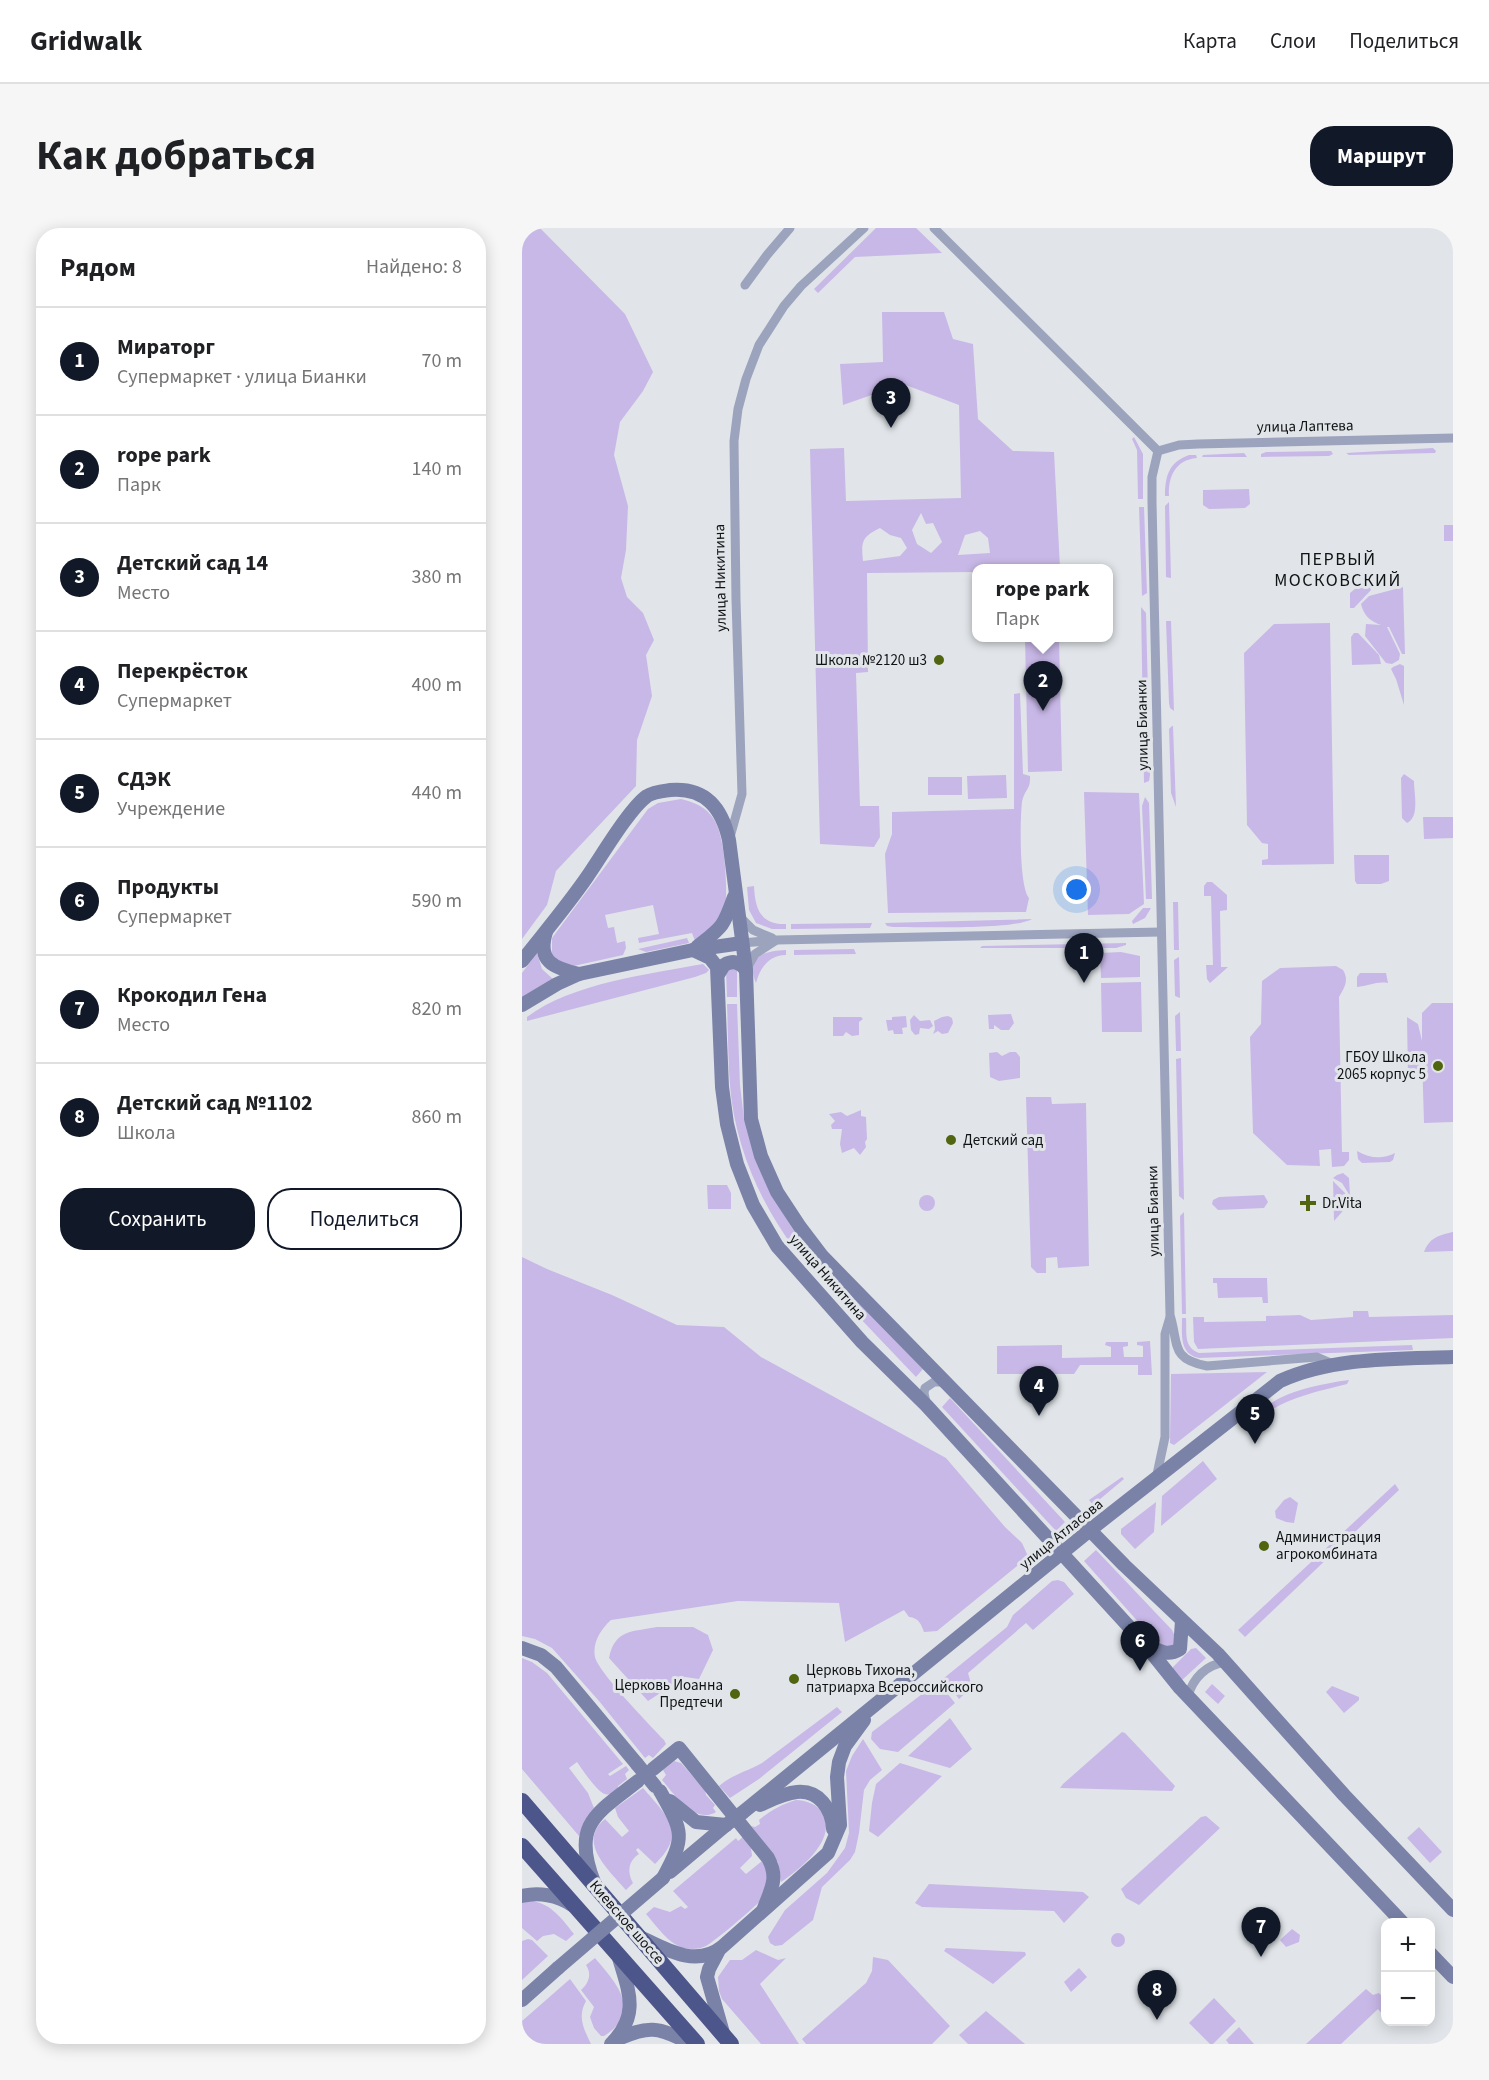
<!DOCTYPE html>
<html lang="ru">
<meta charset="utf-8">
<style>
:root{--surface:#fff;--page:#f6f6f6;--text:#202124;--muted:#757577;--line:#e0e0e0;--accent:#111827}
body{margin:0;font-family:"Source Sans 3",sans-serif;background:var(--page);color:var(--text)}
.controls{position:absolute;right:18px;bottom:18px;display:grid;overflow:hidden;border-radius:12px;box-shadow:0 3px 15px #0003}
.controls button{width:54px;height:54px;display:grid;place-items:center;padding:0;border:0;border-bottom:2px solid var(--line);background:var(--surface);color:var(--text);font:30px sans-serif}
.you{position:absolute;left:555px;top:662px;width:21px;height:21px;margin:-15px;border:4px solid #fff;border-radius:50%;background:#1a73e8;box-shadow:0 0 0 9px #1a73e833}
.badge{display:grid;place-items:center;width:39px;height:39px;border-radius:50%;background:var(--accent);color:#fff;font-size:20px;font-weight:700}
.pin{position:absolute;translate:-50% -50px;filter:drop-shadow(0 2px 3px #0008)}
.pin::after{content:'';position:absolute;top:32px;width:21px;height:18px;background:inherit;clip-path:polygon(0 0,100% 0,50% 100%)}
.popup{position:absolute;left:450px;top:336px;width:141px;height:78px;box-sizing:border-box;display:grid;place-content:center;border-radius:12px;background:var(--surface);filter:drop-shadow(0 2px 4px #0005);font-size:20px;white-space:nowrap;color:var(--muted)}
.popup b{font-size:22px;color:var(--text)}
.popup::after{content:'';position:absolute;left:50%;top:100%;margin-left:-12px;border:12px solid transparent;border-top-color:var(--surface)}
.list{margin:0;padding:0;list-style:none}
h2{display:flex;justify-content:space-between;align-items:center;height:78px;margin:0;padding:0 24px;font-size:26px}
h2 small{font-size:20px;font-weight:400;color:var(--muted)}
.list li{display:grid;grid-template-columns:39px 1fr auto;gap:18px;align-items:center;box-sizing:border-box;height:108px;padding:0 24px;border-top:2px solid var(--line)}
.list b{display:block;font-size:22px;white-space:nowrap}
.list p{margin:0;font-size:20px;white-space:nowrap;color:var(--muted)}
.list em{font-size:20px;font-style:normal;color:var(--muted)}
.actions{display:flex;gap:12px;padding:18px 24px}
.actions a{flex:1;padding:14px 0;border:2px solid var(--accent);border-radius:24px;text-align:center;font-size:21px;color:var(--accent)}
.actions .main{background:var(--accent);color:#fff}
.map{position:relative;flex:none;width:931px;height:1816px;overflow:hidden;border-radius:24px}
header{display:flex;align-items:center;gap:36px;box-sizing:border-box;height:84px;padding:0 30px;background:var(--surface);border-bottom:2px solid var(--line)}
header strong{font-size:28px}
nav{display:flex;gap:33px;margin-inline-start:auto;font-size:21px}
.intro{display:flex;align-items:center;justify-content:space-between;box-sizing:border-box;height:144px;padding:0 36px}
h1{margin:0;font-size:42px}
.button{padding:15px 27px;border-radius:24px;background:var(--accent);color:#fff;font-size:21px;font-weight:700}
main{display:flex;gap:36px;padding:0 36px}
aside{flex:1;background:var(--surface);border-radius:24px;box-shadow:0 3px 15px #0003}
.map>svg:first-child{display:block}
.green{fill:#c8b8e7;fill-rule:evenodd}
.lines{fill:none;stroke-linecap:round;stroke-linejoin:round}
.street{stroke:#9ca3bd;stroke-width:9}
.secondary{stroke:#7a82a8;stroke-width:14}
.highway{stroke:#4d568b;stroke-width:16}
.secondary-bridge{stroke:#7a82a8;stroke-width:14}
.poi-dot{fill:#516511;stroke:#e1e5e9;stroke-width:2}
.labels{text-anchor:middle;stroke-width:6;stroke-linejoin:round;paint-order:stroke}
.street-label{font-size:15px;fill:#101213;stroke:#e1e5e9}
.poi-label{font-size:15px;fill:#101213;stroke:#e1e5e9;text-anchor:start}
.quarter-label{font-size:18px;letter-spacing:1.5px;fill:#101213;stroke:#e1e5e9}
</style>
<header>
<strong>Gridwalk</strong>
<nav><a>Карта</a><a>Слои</a><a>Поделиться</a></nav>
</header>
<div class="intro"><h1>Как добраться</h1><a class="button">Маршрут</a></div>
<main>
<aside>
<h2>Рядом<small>Найдено: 8</small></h2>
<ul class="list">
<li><span class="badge">1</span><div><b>Мираторг</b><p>Супермаркет · улица Бианки</p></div><em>70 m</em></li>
<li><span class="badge">2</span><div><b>rope park</b><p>Парк</p></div><em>140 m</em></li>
<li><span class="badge">3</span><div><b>Детский сад 14</b><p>Место</p></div><em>380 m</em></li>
<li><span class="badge">4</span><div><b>Перекрёсток</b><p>Супермаркет</p></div><em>400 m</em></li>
<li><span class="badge">5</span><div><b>СДЭК</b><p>Учреждение</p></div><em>440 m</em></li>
<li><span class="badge">6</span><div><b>Продукты</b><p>Супермаркет</p></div><em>590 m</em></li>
<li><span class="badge">7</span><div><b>Крокодил Гена</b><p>Место</p></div><em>820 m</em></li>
<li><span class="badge">8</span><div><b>Детский сад №1102</b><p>Школа</p></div><em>860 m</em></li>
</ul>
<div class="actions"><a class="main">Сохранить</a><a>Поделиться</a></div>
</aside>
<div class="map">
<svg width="931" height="1816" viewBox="0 0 931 1816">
<rect width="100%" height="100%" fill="#e1e5e9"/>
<g class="green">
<polygon points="0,0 18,0 103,86 131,144 121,163 98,194 92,227 106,278 104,322 99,350 105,369 121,385 132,412 124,427 130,468 115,512 114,558 34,643 25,677 0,711"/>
<polygon points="354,0 394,0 420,25 333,29 296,65 292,61"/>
<path d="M 360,84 L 422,84 L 431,111 L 451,116 L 456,191 L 491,223 L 532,224 L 538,340 L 455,340 L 455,344 L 345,345 L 346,444 L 334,445 L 338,578 L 357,578 L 358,609 L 352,619 L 298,616 L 288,221 L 322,220 L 324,273 L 439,270 L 437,177 L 381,156 L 321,177 L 318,136 L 361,134 ZM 399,285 L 404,296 L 411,295 L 420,314 L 409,325 L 395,316 L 390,302 ZM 358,300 L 368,307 L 379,310 L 385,320 L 378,328 L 341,333 C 339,313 340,309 358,300 ZM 458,303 L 466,310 L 468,325 L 436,327 L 443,307 Z"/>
<polygon points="612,209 621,226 621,271 616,271 615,222 610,211"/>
<polygon points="911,220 914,223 913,225 827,227 824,225"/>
<polygon points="809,223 811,226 807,228 739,229 739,226 744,224"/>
<polygon points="722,225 725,229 680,229 681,227"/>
<path d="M 667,227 L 674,227 L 675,230 C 653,232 646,249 647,268 L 643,268 C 643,248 647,234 667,227 Z"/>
<polygon points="727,261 728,276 723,280 687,281 681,277 681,262"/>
<polygon points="647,274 649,350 644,349 643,278"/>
<polygon points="617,279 622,279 625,365 620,368"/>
<rect x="922" y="297" width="9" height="16"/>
<polygon points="848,359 849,362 832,380 828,380 828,365 834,360"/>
<path d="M 881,359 L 883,426 L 880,426 L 867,399 L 865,399 L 878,426 L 877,432 L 870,436 L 864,435 L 843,408 L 844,396 L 859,397 C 848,393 842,388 839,376 L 847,368 Z"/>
<polygon points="619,379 624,385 628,547 627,553 622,555"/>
<polygon points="644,393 649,393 652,483 648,480 647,475"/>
<polygon points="808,395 812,636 740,637 740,632 746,631 746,616 740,615 725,597 722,425 752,396"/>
<polygon points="832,405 836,405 857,427 859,436 830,437 829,409"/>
<polygon points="503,410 537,410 540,543 506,544"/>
<polygon points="878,436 882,438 882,477 874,451 869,441 871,439"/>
<path d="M 498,465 L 501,546 L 508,548 C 509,562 502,562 500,574 C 498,591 497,658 507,670 L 504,684 L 366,685 L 363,626 L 370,606 L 370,584 L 492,581 L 492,466 Z"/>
<polygon points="650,498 651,498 654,579 649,565 647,501"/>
<path d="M 882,546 L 892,553 C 892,566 898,589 885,595 L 880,590 L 879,550 Z"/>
<polygon points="484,547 485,570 446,571 445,548"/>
<rect x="406" y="549" width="34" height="18"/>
<polygon points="562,564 617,565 622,676 607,686 566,687"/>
<polygon points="623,569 627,575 630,671 624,671 620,578"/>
<path d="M 159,571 C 172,574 184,579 191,590 C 204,607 206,667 203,688 L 173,713 L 170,705 L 117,715 L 116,710 L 137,706 L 131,677 L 83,687 L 86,700 L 92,699 L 95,715 L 103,713 L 104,720 L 101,727 L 47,739 L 40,737 L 30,727 L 30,710 L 126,581 L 136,575 Z"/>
<polygon points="901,589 931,589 931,610 902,611"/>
<polygon points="832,627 867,627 867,653 859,656 835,656 833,653"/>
<polygon points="685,654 690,654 705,667 705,682 698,683 699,739 706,739 688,755 685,751 684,737 691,737 689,668 682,668 682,658"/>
<path d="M 232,658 C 233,680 238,697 264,696 L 264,701 L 250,701 L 234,695 L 227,682 L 225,659 Z"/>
<polygon points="651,674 656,674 657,722 652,722"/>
<polygon points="621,680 629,680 623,690 611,696 610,693"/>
<path d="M 510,691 C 492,702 398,699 371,699 L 365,698 L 363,695 Z"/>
<polygon points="350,695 348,700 269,701 269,696"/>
<polygon points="165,710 167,715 124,724 116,721"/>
<polygon points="604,715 604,717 594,720 458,720 460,718"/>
<polygon points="332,721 334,726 272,727 272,722"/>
<path d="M 264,722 L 264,727 C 247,727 238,740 234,755 C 223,728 242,723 264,722 Z"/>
<polygon points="599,724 618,728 618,749 579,750 578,725"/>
<polygon points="15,725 20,741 32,752 0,770 0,745"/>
<polygon points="657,729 658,770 653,768 652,732"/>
<path d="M 181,736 L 187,742 L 184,745 L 173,749 L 5,793 L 5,789 C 50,755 127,746 181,736 Z"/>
<path d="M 814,738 L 821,742 C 827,752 823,759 817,769 L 820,924 L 827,924 L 827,932 L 822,938 L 810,939 L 809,921 L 797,922 L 798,938 L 765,937 L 731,905 L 728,809 L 739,796 L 740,753 L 758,740 Z"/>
<polygon points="215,740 215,769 205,769 204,742"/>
<path d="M 838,745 L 864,745 L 866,755 C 855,753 846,758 835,759 L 835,749 Z"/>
<polygon points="619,754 620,804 580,804 579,755"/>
<polygon points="910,775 931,775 931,894 902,895 900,829 898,843 886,850 885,789 896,796 900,813 900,785"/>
<path d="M 205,776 L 215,776 L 218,857 L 222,891 L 250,967 L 272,1003 L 298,1033 L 401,1141 L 394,1149 L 274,1023 C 238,975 213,918 208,858 C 206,831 206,803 205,776 Z"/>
<polygon points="658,784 659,823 654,823 653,788"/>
<polygon points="489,786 492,795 487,802 479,802 472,797 472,801 467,801 466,787"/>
<polygon points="392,787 398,793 408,792 411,798 407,801 398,800 397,806 393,807 389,802 388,792"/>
<polygon points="384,788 385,799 380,800 381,806 372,806 371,802 366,803 364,792 370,792 370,789"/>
<polygon points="426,788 430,790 431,795 426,805 420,806 416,803 411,806 413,801 412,793 420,789"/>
<polygon points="311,789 339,789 341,791 337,794 337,807 330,808 324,804 321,808 311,808"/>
<polygon points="475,824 480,828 488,824 494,824 498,829 498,850 477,853 468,849 467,825"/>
<polygon points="659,830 662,972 657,968 654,831"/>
<polygon points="504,869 529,869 530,876 564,875 567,1038 536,1040 535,1029 524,1030 524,1045 515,1045 509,1039"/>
<polygon points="339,882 339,888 344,889 345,911 343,914 344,919 338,927 332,920 320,925 318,916 320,901 310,901 309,897 313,893 307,886 319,884 325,888"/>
<path d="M 835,923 C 848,930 859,932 873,925 L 871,932 L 868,934 L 840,935 L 836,931 Z"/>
<polygon points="821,945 827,950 828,968 820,955 811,950 815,947"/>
<polygon points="811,953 823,965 827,976 812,993"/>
<polygon points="185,957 205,957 209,965 209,981 186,981"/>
<polygon points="742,967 746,974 742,980 696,982 690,976 691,972 697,969"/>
<circle cx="405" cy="975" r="8"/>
<polygon points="662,984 664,1086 660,1086 658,988"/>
<path d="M 931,1004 L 931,1023 L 902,1024 C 907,1010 917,1007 931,1004 Z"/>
<path d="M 0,1029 L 25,1041 L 90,1067 L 155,1097 L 202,1099 L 239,1129 L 424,1230 L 483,1299 L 500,1315 L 505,1326 L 505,1330 L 415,1403 L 402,1404 C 399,1396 397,1390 387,1389 L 382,1382 L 323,1414 L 317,1375 L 216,1373 L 89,1392 C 79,1401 70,1415 73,1429 C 76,1444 129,1498 142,1512 L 144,1516 L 131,1530 L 127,1527 L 123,1530 L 77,1473 L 30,1420 L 13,1411 L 0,1408 Z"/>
<polygon points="691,1050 745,1050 746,1075 741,1075 740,1069 696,1070 695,1055 691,1055"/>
<polygon points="831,1083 846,1083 847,1089 931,1087 931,1110 676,1121 672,1114 671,1089 682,1089 682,1094 744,1093 744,1088 778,1087 789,1092 831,1089"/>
<path d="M 660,1090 L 664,1090 C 665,1104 661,1119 677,1125 L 890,1117 L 891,1122 L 677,1130 C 657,1126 660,1106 660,1090 Z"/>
<polygon points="628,1113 630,1147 616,1147 616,1137 558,1137 552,1146 475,1146 475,1118 540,1117 540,1130 589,1129 589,1119 583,1117 584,1114 606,1114 606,1118 601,1119 602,1129 621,1129 621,1118 615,1117 615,1114"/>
<polygon points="745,1144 652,1217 648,1215 649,1146"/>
<path d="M 827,1152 L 825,1156 C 802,1162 752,1172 740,1192 L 737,1189 C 746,1165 804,1155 827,1152 Z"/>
<polygon points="428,1170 543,1294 534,1303 420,1179"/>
<polygon points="681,1233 695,1251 639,1298 640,1268"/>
<polygon points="600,1249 602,1251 571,1277 567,1272"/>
<polygon points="873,1256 877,1262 723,1409 716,1402"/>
<polygon points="768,1269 776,1275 772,1295 764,1294 754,1290 753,1283 762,1272"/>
<polygon points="634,1274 632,1304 613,1321 599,1306 599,1301"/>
<polygon points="574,1322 650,1402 654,1410 653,1416 647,1419 635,1415 562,1333"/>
<polygon points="536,1352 542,1354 552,1366 511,1402 504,1395 446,1445 450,1459 437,1471 422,1450 485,1399 491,1387 530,1353"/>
<path d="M 135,1399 L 171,1399 L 186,1407 L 191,1422 L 177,1451 L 163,1449 L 126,1473 L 87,1430 C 93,1401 110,1404 135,1399 Z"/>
<polygon points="674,1420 684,1430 659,1453 651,1446 651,1439 669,1421"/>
<path d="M 0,1430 L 10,1434 L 25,1445 L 101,1536 L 86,1546 L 88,1548 L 104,1538 L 107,1542 L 103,1546 L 105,1551 L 96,1558 L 96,1561 C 92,1564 89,1568 83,1566 C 76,1565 60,1541 55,1534 L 47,1540 L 66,1565 L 72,1580 L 64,1591 L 57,1608 L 0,1541 Z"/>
<polygon points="416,1454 433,1475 376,1524 358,1521 349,1511 350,1504"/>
<polygon points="690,1456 703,1468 696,1476 683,1464"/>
<polygon points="810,1458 837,1469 837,1472 822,1485 804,1464"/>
<path d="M 315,1479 L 320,1484 L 237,1551 L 208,1570 L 197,1558 C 211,1546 224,1544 240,1535 Z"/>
<polygon points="428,1490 450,1521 428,1540 386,1528"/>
<polygon points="600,1504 603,1505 653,1558 650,1563 538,1560 541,1556"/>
<polygon points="341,1511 360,1542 348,1552 342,1562 337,1605 333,1624 328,1632 300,1659 291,1692 260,1717 253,1718 248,1715 246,1709 263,1682 305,1645 323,1620 327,1605 324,1543 330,1528"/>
<path d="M 152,1533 L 159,1535 L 183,1562 L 184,1567 L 193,1577 L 191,1580 L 194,1584 C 173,1597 152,1566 140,1552 L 144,1547 L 141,1542 Z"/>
<polygon points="378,1535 420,1548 356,1609 347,1603 350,1575 354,1556"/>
<path d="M 121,1560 C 145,1588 166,1605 133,1636 L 116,1620 L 114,1622 L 117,1626 C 106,1633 105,1644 111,1655 L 104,1662 C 88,1643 54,1614 83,1591 L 100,1609 L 107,1603 L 96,1589 L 93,1580 Z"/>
<path d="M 274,1572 C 283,1572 294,1576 299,1583 C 318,1610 278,1641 259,1654 L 256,1634 L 229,1598 L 233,1599 L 238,1596 L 237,1592 C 248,1583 260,1576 274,1572 Z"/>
<polygon points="684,1588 698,1600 617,1677 604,1670 599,1661 679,1589"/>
<polygon points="897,1599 920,1624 908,1635 885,1610"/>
<path d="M 221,1609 L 229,1620 L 230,1628 L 218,1640 L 224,1646 L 240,1633 C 248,1644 246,1662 238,1673 C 232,1680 193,1713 184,1718 C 178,1721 169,1722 162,1720 C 146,1716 134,1697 124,1686 L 132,1679 L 148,1684 L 159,1678 L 163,1681 L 166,1679 L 151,1663 L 214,1610 L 216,1613 Z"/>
<polygon points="407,1656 561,1664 567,1669 542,1695 532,1683 400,1679 393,1675"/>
<path d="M 9,1673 C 29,1675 40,1691 52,1706 L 44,1713 L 32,1706 L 21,1708 L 15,1713 L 0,1700 L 0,1675 Z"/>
<polygon points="770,1701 778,1707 777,1714 764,1719 758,1712"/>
<circle cx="596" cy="1712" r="7"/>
<polygon points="6,1711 10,1712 26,1728 0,1752 0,1713"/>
<polygon points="424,1720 503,1724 504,1727 471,1756 422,1723"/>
<polygon points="234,1722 256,1732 264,1730 238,1756 277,1816 239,1816 200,1771 197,1763 196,1749 208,1732 220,1732"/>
<polygon points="351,1729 366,1732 428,1798 410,1816 284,1816 280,1811 344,1755 350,1743"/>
<path d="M 73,1730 C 93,1754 122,1783 82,1808 L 79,1808 L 72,1800 L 68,1789 L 72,1779 L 59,1762 C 67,1755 70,1746 64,1737 Z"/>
<polygon points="557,1740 565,1749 549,1764 542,1754"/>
<path d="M 48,1751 L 64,1773 C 55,1789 62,1801 69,1816 L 0,1816 L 0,1793 Z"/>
<polygon points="844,1761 851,1767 857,1765 863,1771 863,1789 856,1781 819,1816 784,1816"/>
<polygon points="692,1770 714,1793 691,1816 688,1816 667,1795"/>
<polygon points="464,1783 503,1816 446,1816 437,1807"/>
<polygon points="717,1799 732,1816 707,1816 704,1812"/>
</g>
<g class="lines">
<g class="street">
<polyline points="412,0 636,223"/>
<polyline points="223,57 245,27 268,0"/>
<path d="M 636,223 L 630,249 L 630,274 L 648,1087 C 657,1116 648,1131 685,1138 L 795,1129 L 811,1136"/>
<polyline points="636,223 657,217 676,216 931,210"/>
<polyline points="208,609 220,566 214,372 212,213 216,181 224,151 237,117 262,78 279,58 342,0"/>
<polyline points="217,688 231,702 250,710"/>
<polyline points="220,715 255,712 639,704"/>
<polyline points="225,740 233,726 253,713"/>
<polyline points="404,1175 402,1165 403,1160 412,1154 423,1154"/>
<polyline points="634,1251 643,1209 643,1106 648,1089"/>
<path d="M 666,1468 C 671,1450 684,1437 703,1434"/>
</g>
<g class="secondary">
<path d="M 24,704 C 15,733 31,740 57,746"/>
<path d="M 175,719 C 200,699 201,700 212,669"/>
<polyline points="171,722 188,730 195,739 200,859 205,896 215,936 231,977 255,1018 340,1114 404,1177 523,1307 621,1414 658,1460 880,1694"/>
<path d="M 0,733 C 22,705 45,678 65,649 C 79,629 107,581 125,568 C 131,564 141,563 148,562 C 183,559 200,580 207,612 L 224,742 L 229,891 L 239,928 L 255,964 L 278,999 L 300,1028 L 602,1337 L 696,1426 L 822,1567 L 931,1682"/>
<path d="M 197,745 L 202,737 C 211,732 218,734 224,742"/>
<polyline points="0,777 35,756 57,746 171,722 220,715"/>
<path d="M 625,1416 C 637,1423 645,1429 658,1421 L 660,1393"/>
<polyline points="0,1420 19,1427 34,1439 115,1536"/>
<path d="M 131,1541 L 157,1520 L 246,1630 C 257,1650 249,1661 242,1680"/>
<path d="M 138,1563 C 161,1604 164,1608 141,1650"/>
<polyline points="148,1573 174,1594 204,1597"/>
<path d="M 238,1577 C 249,1572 262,1565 275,1564 C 297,1562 310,1581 311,1601"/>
<path d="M 220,1585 L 568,1302 L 758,1153 C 811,1129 873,1131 931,1129"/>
<polyline points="148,1644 204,1597"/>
<path d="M 72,1654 C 49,1596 75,1585 116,1553"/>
<path d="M 0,1668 C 16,1664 36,1667 50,1677"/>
<path d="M 118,1709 C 143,1721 174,1740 200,1719 L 306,1625 L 318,1597 L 315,1549 L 317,1534 L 323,1518 L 342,1492"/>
<polyline points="197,1722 187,1741 185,1749 201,1805"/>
<polyline points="908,1725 931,1749"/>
<polyline points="0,1772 36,1740"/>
<path d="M 92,1813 C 126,1797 136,1798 169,1816"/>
<path d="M 89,1816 C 118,1787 107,1764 97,1730"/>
</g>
<g class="highway">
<polyline points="0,1573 209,1816"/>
<polyline points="0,1618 175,1816"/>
</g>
<g class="secondary-bridge">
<polyline points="115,1536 133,1558"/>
<polyline points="204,1597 220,1585"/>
<polyline points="36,1740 141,1650"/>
</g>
</g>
<g class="poi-dot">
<circle cx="417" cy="432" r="6"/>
<circle cx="916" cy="838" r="6"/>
<circle cx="429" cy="912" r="6"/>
<path d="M783 966h6v6h6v6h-6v6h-6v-6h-6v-6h6z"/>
<circle cx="742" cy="1318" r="6"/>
<circle cx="272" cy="1451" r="6"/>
<circle cx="213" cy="1466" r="6"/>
</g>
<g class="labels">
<g class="street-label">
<text transform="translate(783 198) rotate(-1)" y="5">улица Лаптева</text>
<text transform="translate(198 350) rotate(-91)" y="5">улица Никитина</text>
<text transform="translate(620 497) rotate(-91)" y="5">улица Бианки</text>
<text transform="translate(631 983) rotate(-91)" y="5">улица Бианки</text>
<text transform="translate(306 1049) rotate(49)" y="5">улица Никитина</text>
<text transform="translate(539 1306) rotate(-39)" y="5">улица Атласова</text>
<text transform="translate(105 1694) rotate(49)" y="5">Киевское шоссе</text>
</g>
<g class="poi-label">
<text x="405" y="437" text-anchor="end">Школа №2120 ш3</text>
<text x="904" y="834" text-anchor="end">ГБОУ Школа<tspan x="904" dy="17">2065 корпус 5</tspan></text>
<text x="441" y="917">Детский сад</text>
<text x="800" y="980">Dr.Vita</text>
<text x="754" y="1314">Администрация<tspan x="754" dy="17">агрокомбината</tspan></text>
<text x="284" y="1447">Церковь Тихона,<tspan x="284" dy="17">патриарха Всероссийского</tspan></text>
<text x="201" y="1462" text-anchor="end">Церковь Иоанна<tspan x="201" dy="17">Предтечи</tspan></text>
</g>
<g class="quarter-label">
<text x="816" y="337">ПЕРВЫЙ<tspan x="816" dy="21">МОСКОВСКИЙ</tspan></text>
</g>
</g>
</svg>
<div class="controls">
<button>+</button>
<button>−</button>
</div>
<div class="you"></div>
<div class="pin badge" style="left:562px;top:755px">1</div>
<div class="pin badge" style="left:521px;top:483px">2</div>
<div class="popup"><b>rope park</b>Парк</div>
<div class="pin badge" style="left:369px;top:200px">3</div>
<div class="pin badge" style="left:517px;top:1188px">4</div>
<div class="pin badge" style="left:733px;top:1216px">5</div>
<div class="pin badge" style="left:618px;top:1443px">6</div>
<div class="pin badge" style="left:739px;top:1729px">7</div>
<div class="pin badge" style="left:635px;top:1792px">8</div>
</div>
</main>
